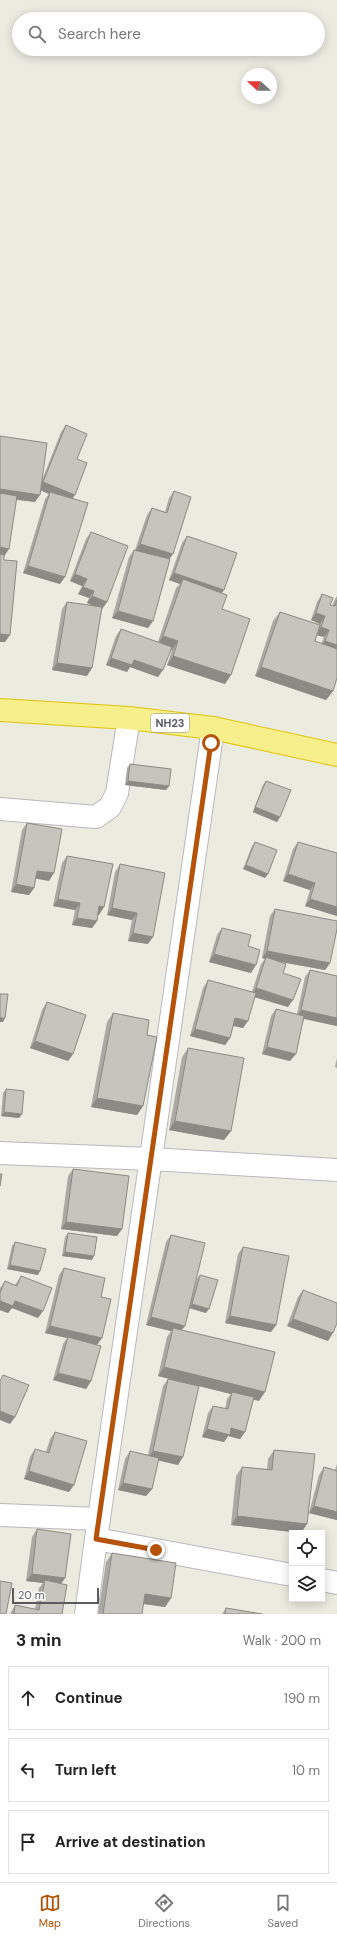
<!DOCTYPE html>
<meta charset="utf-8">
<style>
:root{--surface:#fff;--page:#f2f2f2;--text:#222;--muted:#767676;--line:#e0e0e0;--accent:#b45309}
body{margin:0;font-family:"DM Sans",sans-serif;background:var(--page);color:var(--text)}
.controls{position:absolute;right:12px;bottom:12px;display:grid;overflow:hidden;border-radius:0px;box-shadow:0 2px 10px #0003}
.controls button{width:36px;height:36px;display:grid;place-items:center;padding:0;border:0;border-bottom:1px solid var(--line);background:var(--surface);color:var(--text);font:20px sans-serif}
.compass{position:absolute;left:241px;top:68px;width:36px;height:36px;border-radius:50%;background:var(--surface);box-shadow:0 2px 10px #0003;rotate:291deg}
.scale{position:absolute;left:12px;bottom:10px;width:87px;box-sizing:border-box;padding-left:4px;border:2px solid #595b60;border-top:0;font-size:11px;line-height:14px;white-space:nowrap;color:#595b60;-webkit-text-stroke:3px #fff;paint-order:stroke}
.stop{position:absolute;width:12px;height:12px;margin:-9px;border:3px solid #b45309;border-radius:50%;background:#fff}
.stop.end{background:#b45309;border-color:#fff;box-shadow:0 1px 4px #0008}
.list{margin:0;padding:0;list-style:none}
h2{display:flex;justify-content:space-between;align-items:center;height:52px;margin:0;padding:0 16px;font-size:17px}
h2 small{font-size:13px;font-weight:400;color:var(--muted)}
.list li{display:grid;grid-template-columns:26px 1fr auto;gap:12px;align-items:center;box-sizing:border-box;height:64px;margin:0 8px 8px;padding:0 8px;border:1px solid var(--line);border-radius:0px}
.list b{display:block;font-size:15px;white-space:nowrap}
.list em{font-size:13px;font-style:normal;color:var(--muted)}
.icon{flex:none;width:22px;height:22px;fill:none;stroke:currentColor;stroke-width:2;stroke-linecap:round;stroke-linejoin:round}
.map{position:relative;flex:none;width:337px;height:1614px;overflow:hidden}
.search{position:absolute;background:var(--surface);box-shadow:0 2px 10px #0003;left:12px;right:12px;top:12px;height:44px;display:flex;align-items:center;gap:10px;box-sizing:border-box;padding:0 14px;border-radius:22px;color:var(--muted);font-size:15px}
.sheet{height:268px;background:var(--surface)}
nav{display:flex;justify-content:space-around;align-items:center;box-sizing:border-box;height:56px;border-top:1px solid var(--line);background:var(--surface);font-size:11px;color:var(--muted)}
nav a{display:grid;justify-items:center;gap:2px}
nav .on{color:var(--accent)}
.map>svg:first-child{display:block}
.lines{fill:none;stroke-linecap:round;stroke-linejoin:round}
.minor-casing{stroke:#b8b9be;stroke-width:24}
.highway-casing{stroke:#e1c40a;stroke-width:24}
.minor{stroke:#fff;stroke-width:22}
.highway{stroke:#f7ef8b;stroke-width:22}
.wall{fill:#aaa9a3;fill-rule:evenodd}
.shaded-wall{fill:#8b8a84}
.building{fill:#c6c5bd;stroke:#8b8a84}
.route{stroke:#b45309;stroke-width:5}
.labels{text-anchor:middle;stroke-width:3.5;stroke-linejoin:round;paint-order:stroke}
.shield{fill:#fff;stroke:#8b8c90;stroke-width:1}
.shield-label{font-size:11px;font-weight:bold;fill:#595b60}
</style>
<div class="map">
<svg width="337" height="1614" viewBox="0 0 337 1614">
<rect width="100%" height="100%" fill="#ebebe0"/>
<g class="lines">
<defs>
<g id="minor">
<polyline points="0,809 96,817 110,807 117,793 129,718"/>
<polyline points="0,1153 151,1159 337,1170"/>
<polyline points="0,1515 99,1519"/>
<polyline points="96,1539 213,728"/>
<polyline points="322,1580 337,1583"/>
<polyline points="86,1614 96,1539 292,1575"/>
</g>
<polyline id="highway" points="0,710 129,718 213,728 337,755"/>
</defs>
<use href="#minor" class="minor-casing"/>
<use href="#highway" class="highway-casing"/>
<use href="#minor" class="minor"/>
<use href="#highway" class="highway"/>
</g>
<g class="wall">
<polygon points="66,425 77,459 60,584 23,573 45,499 49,494 40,490 35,502 16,500 4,557 5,642 0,642 0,436 42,480 61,432"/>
<polygon points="174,491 170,559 153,621 148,628 112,618 129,557 134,550 135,550 147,515 152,508 165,512 169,498"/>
<polygon points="91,532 107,602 102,609 87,676 52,670 62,609 67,602 91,605 87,603 89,598 78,594 82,586 70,581 86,539"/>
<polygon points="187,536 222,593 222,609 225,684 167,665 172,650 171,650 158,677 130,667 127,672 106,665 116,636 121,629 158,642 176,588 180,584 169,580 182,543"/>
<path d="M 322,594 L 330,605 L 332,606 L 335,599 L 337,596 L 337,678 L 333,691 L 326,700 L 255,676 L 273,621 L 280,612 L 320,625 L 320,624 L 311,620 L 317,602 ZM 317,635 L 324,637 L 321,644 L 315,641 Z"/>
<polygon points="130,764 169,786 166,790 125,785 127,768"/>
<polygon points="266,781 280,817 277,822 253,812 263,785"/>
<polygon points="27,823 49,881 36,878 34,888 29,895 11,892 22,830"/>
<polygon points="255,842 265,878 243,869 252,846"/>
<polygon points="298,842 337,853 337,916 305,906 310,890 283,881 293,849"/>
<polygon points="67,856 99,915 98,914 97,921 92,928 72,925 75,910 53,906 62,863"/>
<polygon points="120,864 148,944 128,941 132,920 107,915 115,872"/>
<polygon points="275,909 330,963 325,970 280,962 283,973 288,1007 255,997 243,1028 233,1026 230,1038 225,1045 190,1036 203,988 208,980 252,992 261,964 265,959 262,958 270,916"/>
<polygon points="222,928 248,946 251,973 209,962 217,935"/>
<polygon points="310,970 337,976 337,1026 304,1019 290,1061 262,1054 271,1016 276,1009 297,1014 305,977"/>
<polygon points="47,1002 73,1054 68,1061 30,1048 42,1010"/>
<polygon points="113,1013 147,1035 143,1106 137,1115 91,1107 107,1022"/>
<polygon points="188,1048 231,1131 224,1140 169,1130 182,1057"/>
<polygon points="337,1058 337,1068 335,1067"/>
<polygon points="6,1089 22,1114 19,1118 1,1116 3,1093"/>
<polygon points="73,1169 122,1229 117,1236 61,1229 68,1176"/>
<polygon points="68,1233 92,1260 62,1256 65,1237"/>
<polygon points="171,1235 182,1330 259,1401 253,1399 245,1432 240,1439 228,1436 224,1442 202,1437 208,1413 213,1406 225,1409 227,1399 231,1394 199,1386 178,1465 158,1460 152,1489 146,1496 118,1490 125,1459 130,1451 148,1455 163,1386 168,1379 182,1382 158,1376 167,1337 171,1331 146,1325 166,1242"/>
<polygon points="15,1242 38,1275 7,1269 12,1246"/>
<polygon points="243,1247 276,1325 271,1332 225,1323 238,1254"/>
<polygon points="64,1268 101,1297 97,1345 91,1381 86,1389 53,1380 63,1344 67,1338 45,1333 59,1275"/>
<polygon points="200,1275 206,1313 189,1308 197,1279"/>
<polygon points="21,1276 38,1318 12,1308 8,1313 0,1310 0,1288 5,1281 15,1285"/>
<polygon points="303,1290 328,1341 287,1326 298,1297"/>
<polygon points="55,1432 69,1492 24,1479 30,1457 35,1449 46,1452 50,1439"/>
<polygon points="274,1450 301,1533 231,1525 236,1476 242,1467 267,1469 268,1459"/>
<polygon points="337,1464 337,1520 309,1513 319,1475 324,1467 335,1470"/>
<polygon points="37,1529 65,1578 61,1584 62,1614 10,1614 15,1605 35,1609 39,1588 43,1583 26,1581 32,1537"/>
<polygon points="112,1553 171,1598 165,1607 143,1604 142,1614 98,1614 106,1562"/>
<polygon points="226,1608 262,1614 222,1614"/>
</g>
<g class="shaded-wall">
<polygon points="43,482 75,495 70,502 50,492 49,494 38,489"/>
<polygon points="0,489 40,495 35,502 0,497"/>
<polygon points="140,544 173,554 168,561 135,551"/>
<polygon points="0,547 9,549 3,558 0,557"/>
<polygon points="28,566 65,577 60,584 23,573"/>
<polygon points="174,573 224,590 219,597 183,579 180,584 169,580"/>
<polygon points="75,574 87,579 82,586 70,581"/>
<polygon points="83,587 94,591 89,598 78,594"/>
<polygon points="92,596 107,602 102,609 87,603"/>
<polygon points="118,611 153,621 148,628 112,618"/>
<polygon points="316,613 325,616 320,624 311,620"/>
<polygon points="321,627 329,630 324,637 316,635"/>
<polygon points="0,634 10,635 5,642 0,642"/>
<polygon points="163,636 178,641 172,650 157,645"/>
<polygon points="325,641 337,645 337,654 320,648"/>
<polygon points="173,656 231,675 225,684 167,665"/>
<polygon points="111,658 134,660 163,670 158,677 130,667 127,672 106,665"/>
<polygon points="57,663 92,668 87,676 52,670"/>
<polygon points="261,667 333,691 326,700 255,676"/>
<polygon points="128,781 169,786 166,790 125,785"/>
<polygon points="255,807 280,817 277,822 253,812"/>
<polygon points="246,865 268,874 265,878 243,869"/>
<polygon points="37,871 54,873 49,881 32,878"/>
<polygon points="288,874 315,883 310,890 283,881"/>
<polygon points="16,884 34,888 29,895 11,892"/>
<polygon points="58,899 80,903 75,910 53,906"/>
<polygon points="310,899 337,907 337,916 305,906"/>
<polygon points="99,906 104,907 99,915 94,914"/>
<polygon points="112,908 137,913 132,920 107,915"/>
<polygon points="77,918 97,921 92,928 72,925"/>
<polygon points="133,933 153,937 148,944 128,941"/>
<polygon points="267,951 330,963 325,970 266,959 266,957 265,959 262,958"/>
<polygon points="214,954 256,965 251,973 209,962"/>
<polygon points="256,988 293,1000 288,1007 251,996"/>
<polygon points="301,1010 337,1018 337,1026 296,1017"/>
<polygon points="0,1018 5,1018 3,1022 0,1022"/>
<polygon points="235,1018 248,1021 243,1028 230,1025"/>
<polygon points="195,1029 230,1038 225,1045 190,1036"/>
<polygon points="35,1041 73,1054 68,1061 30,1048"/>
<polygon points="267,1047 296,1054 290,1061 262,1054"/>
<polygon points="97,1098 143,1106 137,1115 91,1107"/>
<polygon points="4,1112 22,1114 19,1118 1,1116"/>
<polygon points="175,1121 231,1131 224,1140 169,1130"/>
<polygon points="66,1222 122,1229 117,1236 61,1229"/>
<polygon points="65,1252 94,1256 92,1260 62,1256"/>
<polygon points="10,1265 40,1271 38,1275 7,1269"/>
<polygon points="0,1301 15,1301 43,1311 38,1318 12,1308 8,1313 0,1310"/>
<polygon points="192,1304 209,1309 206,1313 189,1308"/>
<polygon points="230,1316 276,1325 271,1332 225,1323"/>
<polygon points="151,1317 185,1326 179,1333 173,1328 171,1331 146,1325"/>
<polygon points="293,1319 333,1333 328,1341 287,1326"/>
<polygon points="50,1326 102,1338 97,1345 68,1337 67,1338 45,1333"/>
<polygon points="164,1367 265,1392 259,1401 231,1394 232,1392 231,1394 158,1376"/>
<polygon points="58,1373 91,1381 86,1389 53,1380"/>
<polygon points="0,1411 15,1417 10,1424 0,1420"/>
<polygon points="231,1428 245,1432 240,1439 228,1436 224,1442 202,1437 207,1429"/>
<polygon points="153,1451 183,1457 178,1465 148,1458"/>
<polygon points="29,1471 74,1485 69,1492 24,1479"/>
<polygon points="123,1483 152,1489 146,1496 118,1490"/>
<polygon points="314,1506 337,1512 337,1520 309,1513"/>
<polygon points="237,1516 307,1524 301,1533 231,1525"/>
<polygon points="32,1574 65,1578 60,1585 45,1580 43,1583 26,1581"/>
<polygon points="145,1594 171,1598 165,1607 138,1603"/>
</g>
<g class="building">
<polygon points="66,425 87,434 77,459 87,463 75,495 43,482"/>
<polygon points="0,436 47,443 40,495 0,489"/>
<polygon points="174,491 191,497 173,554 140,544 152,508 167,513"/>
<polygon points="50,492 88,503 65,577 28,566"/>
<polygon points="0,493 17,496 9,549 0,547"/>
<polygon points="91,532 128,546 107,602 92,596 94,591 83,587 87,579 75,574"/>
<polygon points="187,536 237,553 224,590 174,573"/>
<polygon points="134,550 170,559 153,621 118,611"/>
<polygon points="0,554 4,555 4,560 17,561 10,635 0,634"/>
<polygon points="183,579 227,595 222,609 250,619 231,675 173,656 178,641 163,636"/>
<polygon points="322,594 333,598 330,605 335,606 337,600 337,645 325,641 329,630 321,627 325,616 316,613"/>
<polygon points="67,602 102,607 92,668 57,663"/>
<polygon points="280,612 320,625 315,641 337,649 337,678 333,691 261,667"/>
<polygon points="121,629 172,647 163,670 134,660 132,665 111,658"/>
<polygon points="130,764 171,769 169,786 128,781"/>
<polygon points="266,781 291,790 280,817 255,807"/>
<polygon points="27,823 62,829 54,873 37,871 34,888 16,884"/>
<polygon points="255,842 277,850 268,874 246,865"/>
<polygon points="298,842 337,853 337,907 310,899 315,883 288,874"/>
<polygon points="67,856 113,864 104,907 99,906 97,921 77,918 80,903 58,899"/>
<polygon points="120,864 165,873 153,937 133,933 137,913 112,908"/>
<polygon points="275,909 337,921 337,929 330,963 267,951"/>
<polygon points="222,928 251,935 248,946 260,950 256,965 214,954"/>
<polygon points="266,957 286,964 283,973 301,979 293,1000 256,988"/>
<polygon points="310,970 337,976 337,1018 301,1010"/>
<polygon points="208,980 256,993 248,1021 235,1018 230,1038 195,1029"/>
<polygon points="0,994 8,994 5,1018 0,1018"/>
<polygon points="47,1002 86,1015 73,1054 35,1041"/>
<polygon points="276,1009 304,1016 296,1054 267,1047"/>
<polygon points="113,1013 149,1020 147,1035 157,1037 143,1106 97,1098"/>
<polygon points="188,1048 244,1058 231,1131 175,1121"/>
<polygon points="6,1089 24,1091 22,1114 4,1112"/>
<polygon points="73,1169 129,1176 122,1229 66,1222"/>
<polygon points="0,1174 2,1174 0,1186"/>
<polygon points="68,1233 97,1237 94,1256 65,1252"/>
<polygon points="171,1235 205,1243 185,1326 151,1317"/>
<polygon points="15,1242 46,1249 40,1271 10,1265"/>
<polygon points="243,1247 289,1256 276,1325 230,1316"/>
<polygon points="64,1268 105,1278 101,1297 111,1299 102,1338 50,1326"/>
<polygon points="200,1275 218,1280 209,1309 192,1304"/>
<polygon points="21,1276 52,1288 43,1311 15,1301 13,1306 0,1301 0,1293 5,1281 17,1286"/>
<polygon points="303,1290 337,1303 337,1323 333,1333 293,1319"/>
<polygon points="173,1328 275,1352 265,1392 164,1367"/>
<polygon points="68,1337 101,1346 91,1381 58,1373"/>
<polygon points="3,1375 29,1385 15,1417 0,1411 0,1381"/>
<polygon points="168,1379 199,1386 183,1457 153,1451"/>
<polygon points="232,1392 254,1397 245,1432 231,1428 230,1435 207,1429 213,1406 228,1409"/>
<polygon points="55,1432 87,1441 74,1485 29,1471 35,1449 49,1453"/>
<polygon points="274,1450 315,1454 307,1524 237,1516 242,1467 272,1470"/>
<polygon points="130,1451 159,1458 152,1489 123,1483"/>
<polygon points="324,1467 337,1471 337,1512 314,1506"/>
<polygon points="37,1529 71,1534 65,1578 32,1574"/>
<polygon points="112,1553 176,1563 171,1598 145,1594 142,1614 103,1614"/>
<polygon points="45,1580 67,1585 62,1614 14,1614 15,1605 39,1610"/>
<polygon points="0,1581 12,1583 6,1614 0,1614"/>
<polygon points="226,1608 262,1614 225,1614"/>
</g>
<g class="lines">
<polyline class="route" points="156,1550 96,1539 211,743"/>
</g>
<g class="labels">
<rect class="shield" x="151" y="714" width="38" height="18" rx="3"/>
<g class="shield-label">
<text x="170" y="727">NH23</text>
</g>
</g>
</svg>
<div class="controls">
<button><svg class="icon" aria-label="locate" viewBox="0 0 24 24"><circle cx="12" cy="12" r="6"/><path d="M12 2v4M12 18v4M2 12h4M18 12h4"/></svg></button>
<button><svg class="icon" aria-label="layers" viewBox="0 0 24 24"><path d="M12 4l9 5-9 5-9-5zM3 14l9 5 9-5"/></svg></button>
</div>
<svg class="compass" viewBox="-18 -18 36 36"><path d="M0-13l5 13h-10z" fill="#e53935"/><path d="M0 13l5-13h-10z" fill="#767676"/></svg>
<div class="scale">20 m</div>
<div class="stop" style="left:211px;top:743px"></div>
<div class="stop end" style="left:156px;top:1550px"></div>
<div class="search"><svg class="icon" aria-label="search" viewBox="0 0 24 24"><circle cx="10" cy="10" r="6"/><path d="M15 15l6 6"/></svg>Search here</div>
</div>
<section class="sheet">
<h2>3 min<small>Walk · 200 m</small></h2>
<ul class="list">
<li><svg class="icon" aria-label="ahead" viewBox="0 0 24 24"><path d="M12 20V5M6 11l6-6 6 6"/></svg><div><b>Continue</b></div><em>190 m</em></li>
<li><svg class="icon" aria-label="left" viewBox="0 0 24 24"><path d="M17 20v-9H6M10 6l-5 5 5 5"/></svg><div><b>Turn left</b></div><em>10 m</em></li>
<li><svg class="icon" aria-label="arrive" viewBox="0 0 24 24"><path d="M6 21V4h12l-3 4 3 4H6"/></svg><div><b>Arrive at destination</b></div></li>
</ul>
</section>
<nav>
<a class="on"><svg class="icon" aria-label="map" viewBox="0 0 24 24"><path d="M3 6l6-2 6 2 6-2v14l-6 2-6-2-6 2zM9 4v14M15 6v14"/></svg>Map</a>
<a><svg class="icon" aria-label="directions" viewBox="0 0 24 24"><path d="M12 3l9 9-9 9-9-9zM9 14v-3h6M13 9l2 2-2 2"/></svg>Directions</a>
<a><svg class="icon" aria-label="saved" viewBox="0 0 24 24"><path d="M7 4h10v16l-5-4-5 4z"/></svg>Saved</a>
</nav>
